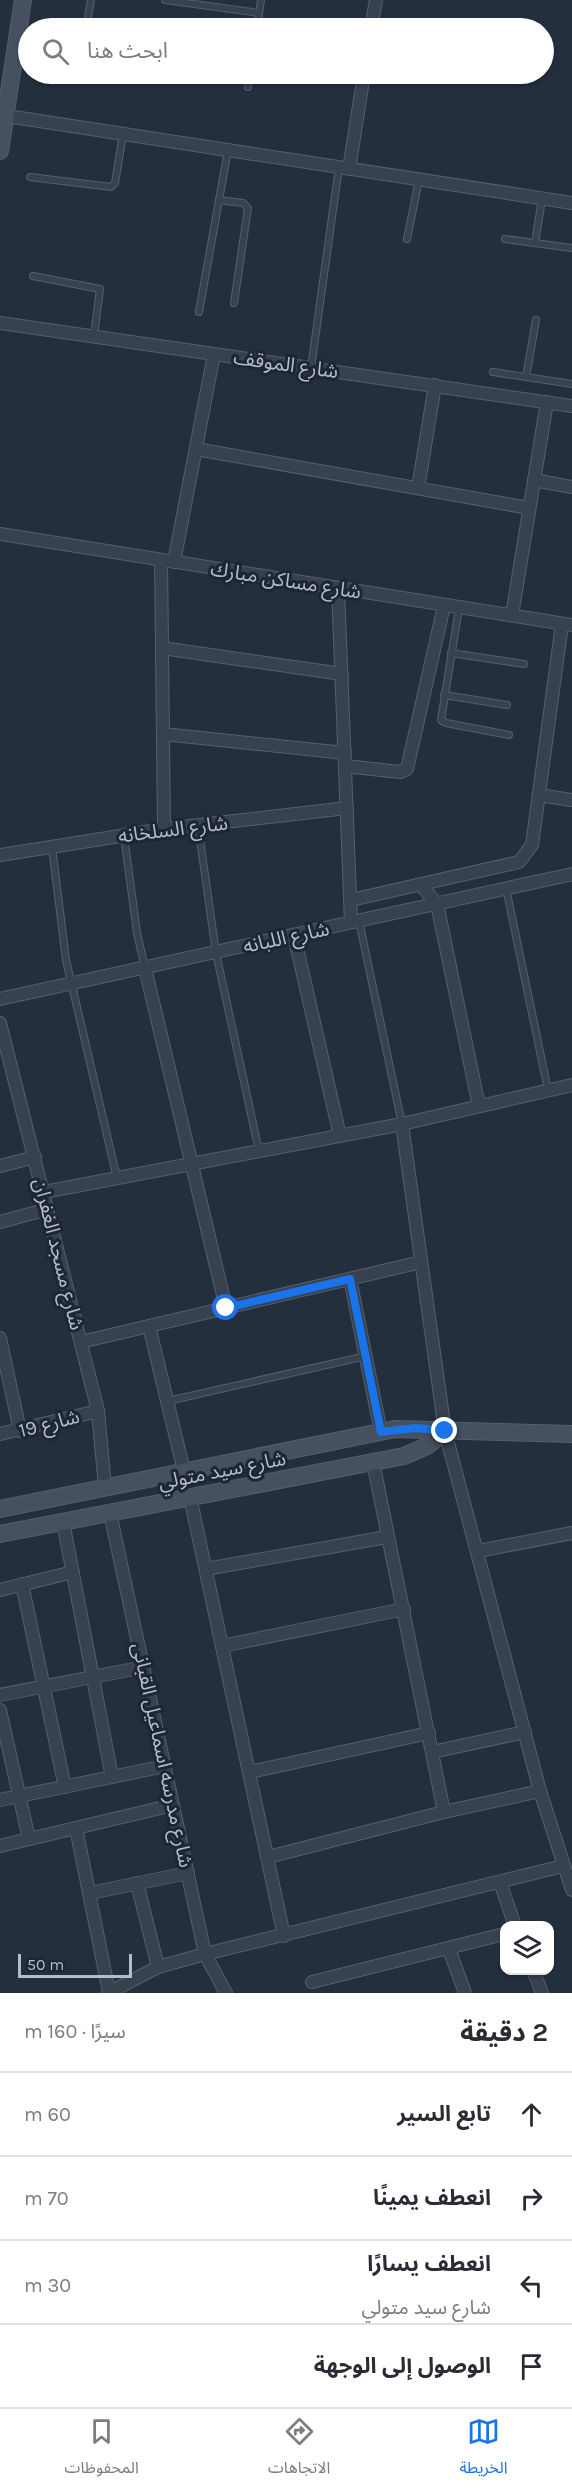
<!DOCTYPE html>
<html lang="ar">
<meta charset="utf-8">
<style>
:root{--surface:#fff;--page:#f2f2f3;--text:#2b2b33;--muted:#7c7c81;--line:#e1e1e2;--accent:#1a73e8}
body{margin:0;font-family:Karla,"Noto Sans Arabic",sans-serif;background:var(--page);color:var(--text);direction:rtl}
.controls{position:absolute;right:18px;bottom:18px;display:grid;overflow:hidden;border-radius:12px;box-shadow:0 2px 4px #0004}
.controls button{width:54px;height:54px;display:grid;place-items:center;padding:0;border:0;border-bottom:2px solid var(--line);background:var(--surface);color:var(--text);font:30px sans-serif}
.scale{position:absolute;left:18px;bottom:15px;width:114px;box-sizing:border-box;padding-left:6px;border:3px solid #b4bcc9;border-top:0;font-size:16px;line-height:21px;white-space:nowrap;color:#b4bcc9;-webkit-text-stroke:4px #1d2633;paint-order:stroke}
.stop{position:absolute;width:18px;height:18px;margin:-14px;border:4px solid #1a73e8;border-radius:50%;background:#fff}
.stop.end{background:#1a73e8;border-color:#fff;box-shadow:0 2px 6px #0008}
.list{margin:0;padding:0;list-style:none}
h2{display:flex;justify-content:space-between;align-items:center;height:78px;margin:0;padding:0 24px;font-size:26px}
h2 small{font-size:20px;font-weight:400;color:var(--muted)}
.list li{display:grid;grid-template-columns:39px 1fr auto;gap:18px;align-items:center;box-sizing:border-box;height:84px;padding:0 24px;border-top:2px solid var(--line)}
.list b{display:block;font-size:22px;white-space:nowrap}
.list p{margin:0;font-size:20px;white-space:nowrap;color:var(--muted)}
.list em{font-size:20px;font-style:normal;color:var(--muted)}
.icon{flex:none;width:33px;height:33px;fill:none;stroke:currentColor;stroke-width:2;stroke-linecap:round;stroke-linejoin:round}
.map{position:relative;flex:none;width:572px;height:1993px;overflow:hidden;direction:ltr}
.search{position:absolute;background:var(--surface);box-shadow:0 2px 4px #0004;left:18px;right:18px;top:18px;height:66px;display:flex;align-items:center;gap:15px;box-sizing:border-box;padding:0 21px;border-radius:33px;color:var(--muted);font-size:22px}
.sheet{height:414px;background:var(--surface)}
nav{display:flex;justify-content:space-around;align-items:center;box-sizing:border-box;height:84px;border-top:2px solid var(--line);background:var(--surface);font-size:16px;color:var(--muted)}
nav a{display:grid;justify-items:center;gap:3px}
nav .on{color:var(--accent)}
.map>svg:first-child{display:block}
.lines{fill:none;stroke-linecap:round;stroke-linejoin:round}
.lane-casing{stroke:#565f6c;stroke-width:8}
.street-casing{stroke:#565f6c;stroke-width:14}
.secondary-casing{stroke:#565f6c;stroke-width:18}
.lane{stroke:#38414e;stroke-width:6}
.street{stroke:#38414e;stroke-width:12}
.secondary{stroke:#465061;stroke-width:16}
.route{stroke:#1a73e8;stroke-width:8}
.labels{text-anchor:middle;stroke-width:6;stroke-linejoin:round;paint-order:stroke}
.street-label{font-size:20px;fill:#b4bcc9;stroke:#1d2633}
</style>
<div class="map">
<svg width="572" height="1993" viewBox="0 0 572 1993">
<rect width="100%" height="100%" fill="#242f3e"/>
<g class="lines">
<defs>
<g id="lane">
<polyline points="165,0 259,13"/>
<polyline points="86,28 91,0"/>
<polyline points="257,28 261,0"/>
<polyline points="248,87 250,74"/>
<polyline points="30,177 111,187 115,183 123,134"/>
<polyline points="219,200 243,203 248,208 234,303"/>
<polyline points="407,239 419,180"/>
<polyline points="505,239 572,248"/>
<polyline points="535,243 542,199"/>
<polyline points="33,276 100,289 94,336"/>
<polyline points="199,312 228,150"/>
<polyline points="311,368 339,167"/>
<polyline points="493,372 572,384"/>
<polyline points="526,377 536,320"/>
<polyline points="459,608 441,720 446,723 509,735"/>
<polyline points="451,653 524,664"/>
<polyline points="444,695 507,705"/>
<polyline points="198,825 216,953 259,1151"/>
<polyline points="124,836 137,933 145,968"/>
<polyline points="52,847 66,960 117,1178"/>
<polyline points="506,888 548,1090"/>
<polyline points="359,921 402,1124"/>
<polyline points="168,1401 366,1356"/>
</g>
<g id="street">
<polyline points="371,28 376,0"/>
<polyline points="7,116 572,203"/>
<polyline points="349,169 364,74"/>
<polyline points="0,323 572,406"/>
<polyline points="196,449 529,508"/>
<polyline points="534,480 572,487"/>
<polyline points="418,488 435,385"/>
<polyline points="0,534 572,625"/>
<polyline points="161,560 164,829"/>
<polyline points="174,562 214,354"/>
<polyline points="338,589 351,922"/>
<polyline points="512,615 547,402"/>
<polyline points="162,648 342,674"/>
<polyline points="163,734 345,753"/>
<polyline points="345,766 400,772 407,769 444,606"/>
<polyline points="539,795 572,800"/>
<polyline points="0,855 164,829 347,808"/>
<polyline points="420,884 437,904 479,1106"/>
<polyline points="351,900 519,862 532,845 562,624"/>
<polyline points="294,935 340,1136"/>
<polyline points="145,968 226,1308"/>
<polyline points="0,999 572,874"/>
<polyline points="0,1023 98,1411 105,1487"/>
<polyline points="402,1124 445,1431 540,1791 572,1890"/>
<polyline points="0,1166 35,1157"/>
<polyline points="44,1192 402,1124 572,1085"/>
<polyline points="0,1222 48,1209"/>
<polyline points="350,1279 381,1432"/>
<polyline points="149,1326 184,1471"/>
<polyline points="0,1338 20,1431"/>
<polyline points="81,1342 421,1262"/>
<polyline points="0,1434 98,1411"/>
<polyline points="373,1462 444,1812"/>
<polyline points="190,1497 284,1936"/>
<polyline points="110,1513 205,1954 226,1993"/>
<polyline points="63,1522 112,1777"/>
<polyline points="478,1551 572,1533"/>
<polyline points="206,1569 387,1537"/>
<polyline points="22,1584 65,1787"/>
<polyline points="0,1590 73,1572"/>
<polyline points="222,1646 404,1609"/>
<polyline points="0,1695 144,1667"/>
<polyline points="0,1710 29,1839"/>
<polyline points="432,1752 525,1732"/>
<polyline points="250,1772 429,1733"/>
<polyline points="0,1800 165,1766"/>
<polyline points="76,1828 109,1992"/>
<polyline points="0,1846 173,1805"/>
<polyline points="268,1857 444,1812 540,1791"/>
<polyline points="500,1882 515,1926"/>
<polyline points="137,1883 158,1967"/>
<polyline points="90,1893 188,1873"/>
<polyline points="449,1949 465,1993"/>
<polyline points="533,1970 542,1993"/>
<polyline points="312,1982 504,1934"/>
<polyline points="108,1993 158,1967 205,1954 563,1866"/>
</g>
<g id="secondary">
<polyline points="0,151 23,0"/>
<polyline points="0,1509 395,1429 572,1434"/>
<polyline points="0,1534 404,1456 427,1446 445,1431"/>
</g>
</defs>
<use href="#lane" class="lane-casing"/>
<use href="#street" class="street-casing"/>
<use href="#secondary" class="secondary-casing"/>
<use href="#lane" class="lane"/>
<use href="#street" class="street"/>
<use href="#secondary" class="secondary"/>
</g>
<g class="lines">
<polyline class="route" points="226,1308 350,1279 381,1432 416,1428 445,1431"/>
</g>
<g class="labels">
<g class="street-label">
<text transform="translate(286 364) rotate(8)" y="7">شارع الموقف</text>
<text transform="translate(286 580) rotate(9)" y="7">شارع مساكن مبارك</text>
<text transform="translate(173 829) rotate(-7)" y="7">شارع السلخانه</text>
<text transform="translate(286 937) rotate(-12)" y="7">شارع اللبانه</text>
<text transform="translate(59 1254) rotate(76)" y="7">شارع مسجد الغفران</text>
<text transform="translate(49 1423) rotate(-14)" y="7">شارع 19</text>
<text transform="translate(222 1470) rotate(-11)" y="7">شارع سيد متولي</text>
<text transform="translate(163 1755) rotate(78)" y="7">شارع مدرسه اسماعيل القبانى</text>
</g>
</g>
</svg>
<div class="controls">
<button><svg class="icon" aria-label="layers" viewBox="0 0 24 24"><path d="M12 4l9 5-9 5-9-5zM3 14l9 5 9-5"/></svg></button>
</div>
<div class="scale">50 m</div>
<div class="stop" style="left:226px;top:1308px"></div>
<div class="stop end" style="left:445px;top:1431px"></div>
<div class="search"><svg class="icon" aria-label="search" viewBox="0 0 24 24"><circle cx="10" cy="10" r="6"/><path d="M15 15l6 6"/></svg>ابحث هنا</div>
</div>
<section class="sheet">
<h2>2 دقيقة<small>سيرًا · 160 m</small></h2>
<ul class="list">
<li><svg class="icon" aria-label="ahead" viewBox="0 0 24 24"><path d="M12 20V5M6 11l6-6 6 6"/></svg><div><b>تابع السير</b></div><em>60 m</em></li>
<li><svg class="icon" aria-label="right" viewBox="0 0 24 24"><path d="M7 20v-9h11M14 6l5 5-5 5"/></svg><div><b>انعطف يمينًا</b></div><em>70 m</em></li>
<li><svg class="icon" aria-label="left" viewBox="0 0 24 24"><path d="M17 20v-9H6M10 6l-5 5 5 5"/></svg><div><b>انعطف يسارًا</b><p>شارع سيد متولي</p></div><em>30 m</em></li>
<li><svg class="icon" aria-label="arrive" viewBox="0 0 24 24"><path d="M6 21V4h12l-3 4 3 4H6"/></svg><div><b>الوصول إلى الوجهة</b></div></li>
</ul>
</section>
<nav>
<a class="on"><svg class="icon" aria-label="map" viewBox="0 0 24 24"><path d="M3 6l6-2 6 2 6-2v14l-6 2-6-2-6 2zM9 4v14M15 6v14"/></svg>الخريطة</a>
<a><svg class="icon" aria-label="directions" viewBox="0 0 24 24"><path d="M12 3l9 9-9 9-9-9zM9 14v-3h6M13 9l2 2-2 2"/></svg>الاتجاهات</a>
<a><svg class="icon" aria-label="saved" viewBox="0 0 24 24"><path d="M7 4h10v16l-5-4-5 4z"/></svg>المحفوظات</a>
</nav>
